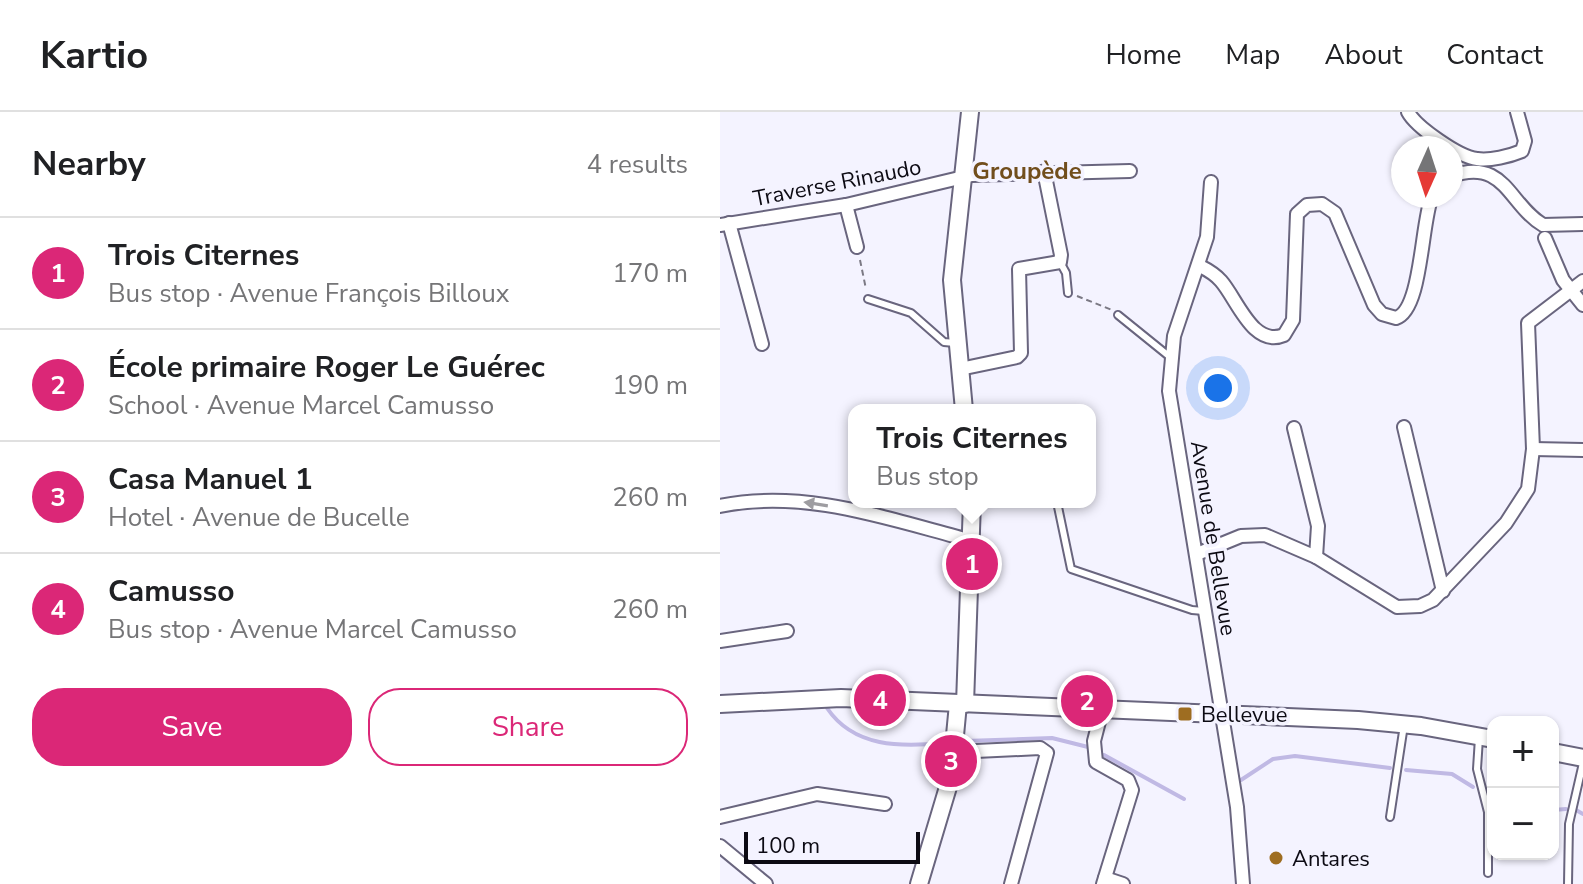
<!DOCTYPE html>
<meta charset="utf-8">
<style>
:root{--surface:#fff;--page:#f2f2f2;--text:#202124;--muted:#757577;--line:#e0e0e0;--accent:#db2777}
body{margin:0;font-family:"Nunito Sans",sans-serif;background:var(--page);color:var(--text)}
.controls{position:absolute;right:24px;bottom:24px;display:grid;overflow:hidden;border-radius:16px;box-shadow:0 2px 6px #0004}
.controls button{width:72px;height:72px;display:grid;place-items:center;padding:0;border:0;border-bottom:2px solid var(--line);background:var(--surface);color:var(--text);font:40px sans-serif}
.compass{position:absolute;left:671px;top:24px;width:72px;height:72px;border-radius:50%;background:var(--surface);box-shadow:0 2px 6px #0004;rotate:183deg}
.scale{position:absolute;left:24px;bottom:20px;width:176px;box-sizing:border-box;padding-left:8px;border:4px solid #0c0a13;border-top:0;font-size:22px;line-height:28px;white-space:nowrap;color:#0c0a13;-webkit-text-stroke:6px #f4f3ff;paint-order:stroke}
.you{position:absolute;left:498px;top:276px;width:28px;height:28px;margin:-20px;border:6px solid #fff;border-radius:50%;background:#1a73e8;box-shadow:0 0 0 12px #1a73e833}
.badge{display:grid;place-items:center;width:52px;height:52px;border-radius:50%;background:var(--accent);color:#fff;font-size:26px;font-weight:700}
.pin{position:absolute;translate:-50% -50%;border:4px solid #fff;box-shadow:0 2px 8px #0006}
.popup{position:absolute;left:128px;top:292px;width:248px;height:104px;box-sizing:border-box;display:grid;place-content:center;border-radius:16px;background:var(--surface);filter:drop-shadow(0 2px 6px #0005);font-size:26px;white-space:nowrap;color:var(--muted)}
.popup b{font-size:30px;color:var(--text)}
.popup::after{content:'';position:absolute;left:50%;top:100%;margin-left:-16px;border:16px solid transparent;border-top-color:var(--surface)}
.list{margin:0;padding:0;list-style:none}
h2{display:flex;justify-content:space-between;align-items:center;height:104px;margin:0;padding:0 32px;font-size:34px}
h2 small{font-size:26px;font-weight:400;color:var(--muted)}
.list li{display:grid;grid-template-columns:52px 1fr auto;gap:24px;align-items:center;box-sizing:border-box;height:112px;padding:0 32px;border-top:2px solid var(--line)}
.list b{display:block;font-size:30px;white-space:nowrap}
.list p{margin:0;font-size:26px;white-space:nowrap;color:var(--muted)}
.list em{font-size:26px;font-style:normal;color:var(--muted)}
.actions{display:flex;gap:16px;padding:24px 32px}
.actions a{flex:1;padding:18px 0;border:2px solid var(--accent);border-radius:32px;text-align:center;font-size:28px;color:var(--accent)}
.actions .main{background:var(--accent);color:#fff}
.map{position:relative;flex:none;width:863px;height:772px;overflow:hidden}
header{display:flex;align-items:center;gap:48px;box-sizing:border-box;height:112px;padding:0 40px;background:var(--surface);border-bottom:2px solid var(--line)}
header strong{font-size:38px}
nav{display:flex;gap:44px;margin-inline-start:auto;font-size:28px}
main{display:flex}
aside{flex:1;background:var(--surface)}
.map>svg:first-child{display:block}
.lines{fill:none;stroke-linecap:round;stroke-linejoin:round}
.stream{stroke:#c0b9e4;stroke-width:4}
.lane-casing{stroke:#69657e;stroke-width:10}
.street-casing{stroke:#69657e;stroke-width:16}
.secondary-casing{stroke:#69657e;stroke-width:20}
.path{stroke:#7b7984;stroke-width:2;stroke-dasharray:6 4;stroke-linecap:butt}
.lane{stroke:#fff;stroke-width:6}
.street{stroke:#fff;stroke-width:12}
.secondary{stroke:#fff;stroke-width:16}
.oneway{fill:#9e9da1}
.poi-dot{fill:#9e6d21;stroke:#f4f3ff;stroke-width:3}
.labels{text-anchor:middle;stroke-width:7;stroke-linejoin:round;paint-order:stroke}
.street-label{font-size:22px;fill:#0c0a13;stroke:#f4f3ff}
.poi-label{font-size:22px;fill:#0c0a13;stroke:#f4f3ff;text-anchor:start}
.neighbourhood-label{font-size:24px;font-weight:bold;fill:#714e1c;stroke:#f4f3ff}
</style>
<header>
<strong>Kartio</strong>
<nav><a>Home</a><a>Map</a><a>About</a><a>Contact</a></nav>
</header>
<main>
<aside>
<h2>Nearby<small>4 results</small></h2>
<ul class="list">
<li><span class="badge">1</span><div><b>Trois Citernes</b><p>Bus stop · Avenue François Billoux</p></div><em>170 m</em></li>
<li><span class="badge">2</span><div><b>École primaire Roger Le Guérec</b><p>School · Avenue Marcel Camusso</p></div><em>190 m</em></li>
<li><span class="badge">3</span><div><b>Casa Manuel 1</b><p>Hotel · Avenue de Bucelle</p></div><em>260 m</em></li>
<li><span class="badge">4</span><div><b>Camusso</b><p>Bus stop · Avenue Marcel Camusso</p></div><em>260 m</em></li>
</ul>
<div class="actions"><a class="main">Save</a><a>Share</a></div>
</aside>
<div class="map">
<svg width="863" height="772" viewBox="0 0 863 772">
<rect width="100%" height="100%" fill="#f4f3ff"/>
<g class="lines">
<g class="stream">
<path d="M 107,596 C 134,636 181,635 224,631"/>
<polyline points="245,629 332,626 368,635"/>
<polyline points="384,643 464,687"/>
<polyline points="686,658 732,662 753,675"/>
<polyline points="521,668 553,647 575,644 670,656"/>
<polyline points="833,698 846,697"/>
<polyline points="856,698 863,702"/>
</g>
<defs>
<g id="lane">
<polyline points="340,150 346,161 348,181"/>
<polyline points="148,187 191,201 224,230 235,231"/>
<polyline points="398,203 450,245"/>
<polyline points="337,390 351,457 472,498 484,499"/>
<polyline points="759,626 757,657 768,700 768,761"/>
<polyline points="670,705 684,613"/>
<polyline points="848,772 849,712 863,651"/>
</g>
<g id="street">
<path d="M 688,0 C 696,15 739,45 757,47 C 770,49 790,44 802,39 L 805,29 L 797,0"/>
<path d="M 731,64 C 785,45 788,92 823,113 L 863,112"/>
<polyline points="491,70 487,125 454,224 449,279 517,695 523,772"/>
<polyline points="126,93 137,135"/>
<polyline points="9,111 42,232"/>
<polyline points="0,113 126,93 252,63 410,59"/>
<polyline points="825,126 843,168 863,193"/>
<path d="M 480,154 C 488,158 495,162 501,169 C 517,187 533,236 564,223 L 573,208 L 577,102 L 587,93 L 602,92 L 615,101 L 654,193 L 662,202 L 676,206 C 702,198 701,111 712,84"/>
<polyline points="240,257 297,245 301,241 299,157 340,150 341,143 324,59"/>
<polyline points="684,315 723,479"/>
<polyline points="574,316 598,414 596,445"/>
<polyline points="813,337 863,338"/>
<path d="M 0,394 C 85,376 171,408 253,429"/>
<polyline points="477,442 521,424 545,423 596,445 677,495 700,494 713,488 786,411 808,377 813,337 808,211 863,169"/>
<polyline points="0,529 67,519"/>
<polyline points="382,598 374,629 376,650 408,668 412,678 383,772"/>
<polyline points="235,640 320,636 327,641 291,772"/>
<polyline points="0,705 97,682 165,692"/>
<polyline points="0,734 46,772"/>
<polyline points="385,766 403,772"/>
</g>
<g id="secondary">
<polyline points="244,298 232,168 250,0"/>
<polyline points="0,592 121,586 638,608 701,614 773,627"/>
<polyline points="245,592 252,390"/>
<polyline points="833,640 863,646"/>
<polyline points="199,772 231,665 238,592"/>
</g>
</defs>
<use href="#lane" class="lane-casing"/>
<use href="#street" class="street-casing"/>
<use href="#secondary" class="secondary-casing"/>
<g class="path">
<polyline points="140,148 146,177"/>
<polyline points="357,184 392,198"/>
</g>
<use href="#lane" class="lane"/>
<use href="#street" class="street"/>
<use href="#secondary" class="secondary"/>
</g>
<defs><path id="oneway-solid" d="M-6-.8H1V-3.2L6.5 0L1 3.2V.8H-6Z" transform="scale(2)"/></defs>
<use class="oneway" href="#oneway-solid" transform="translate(96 392) rotate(-171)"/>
<g class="poi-dot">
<rect x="457" y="594" width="16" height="16" rx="4"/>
<circle cx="556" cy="746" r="8"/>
</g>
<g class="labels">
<g class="street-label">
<text transform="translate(117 70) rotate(-11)" y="8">Traverse Rinaudo</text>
<text transform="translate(494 426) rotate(81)" y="8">Avenue de Bellevue</text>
</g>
<g class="poi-label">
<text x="481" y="610">Bellevue</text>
<text x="572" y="754">Antares</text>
</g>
<g class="neighbourhood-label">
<text x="307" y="67">Groupède</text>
</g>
</g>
</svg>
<div class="controls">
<button>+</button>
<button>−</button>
</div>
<svg class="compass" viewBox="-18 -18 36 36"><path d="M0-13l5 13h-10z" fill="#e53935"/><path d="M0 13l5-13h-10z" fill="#757577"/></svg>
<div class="scale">100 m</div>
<div class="you"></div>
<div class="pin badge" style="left:252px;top:452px">1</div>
<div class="popup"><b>Trois Citernes</b>Bus stop</div>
<div class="pin badge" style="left:367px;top:589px">2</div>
<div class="pin badge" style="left:231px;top:649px">3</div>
<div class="pin badge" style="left:160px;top:588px">4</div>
</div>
</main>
